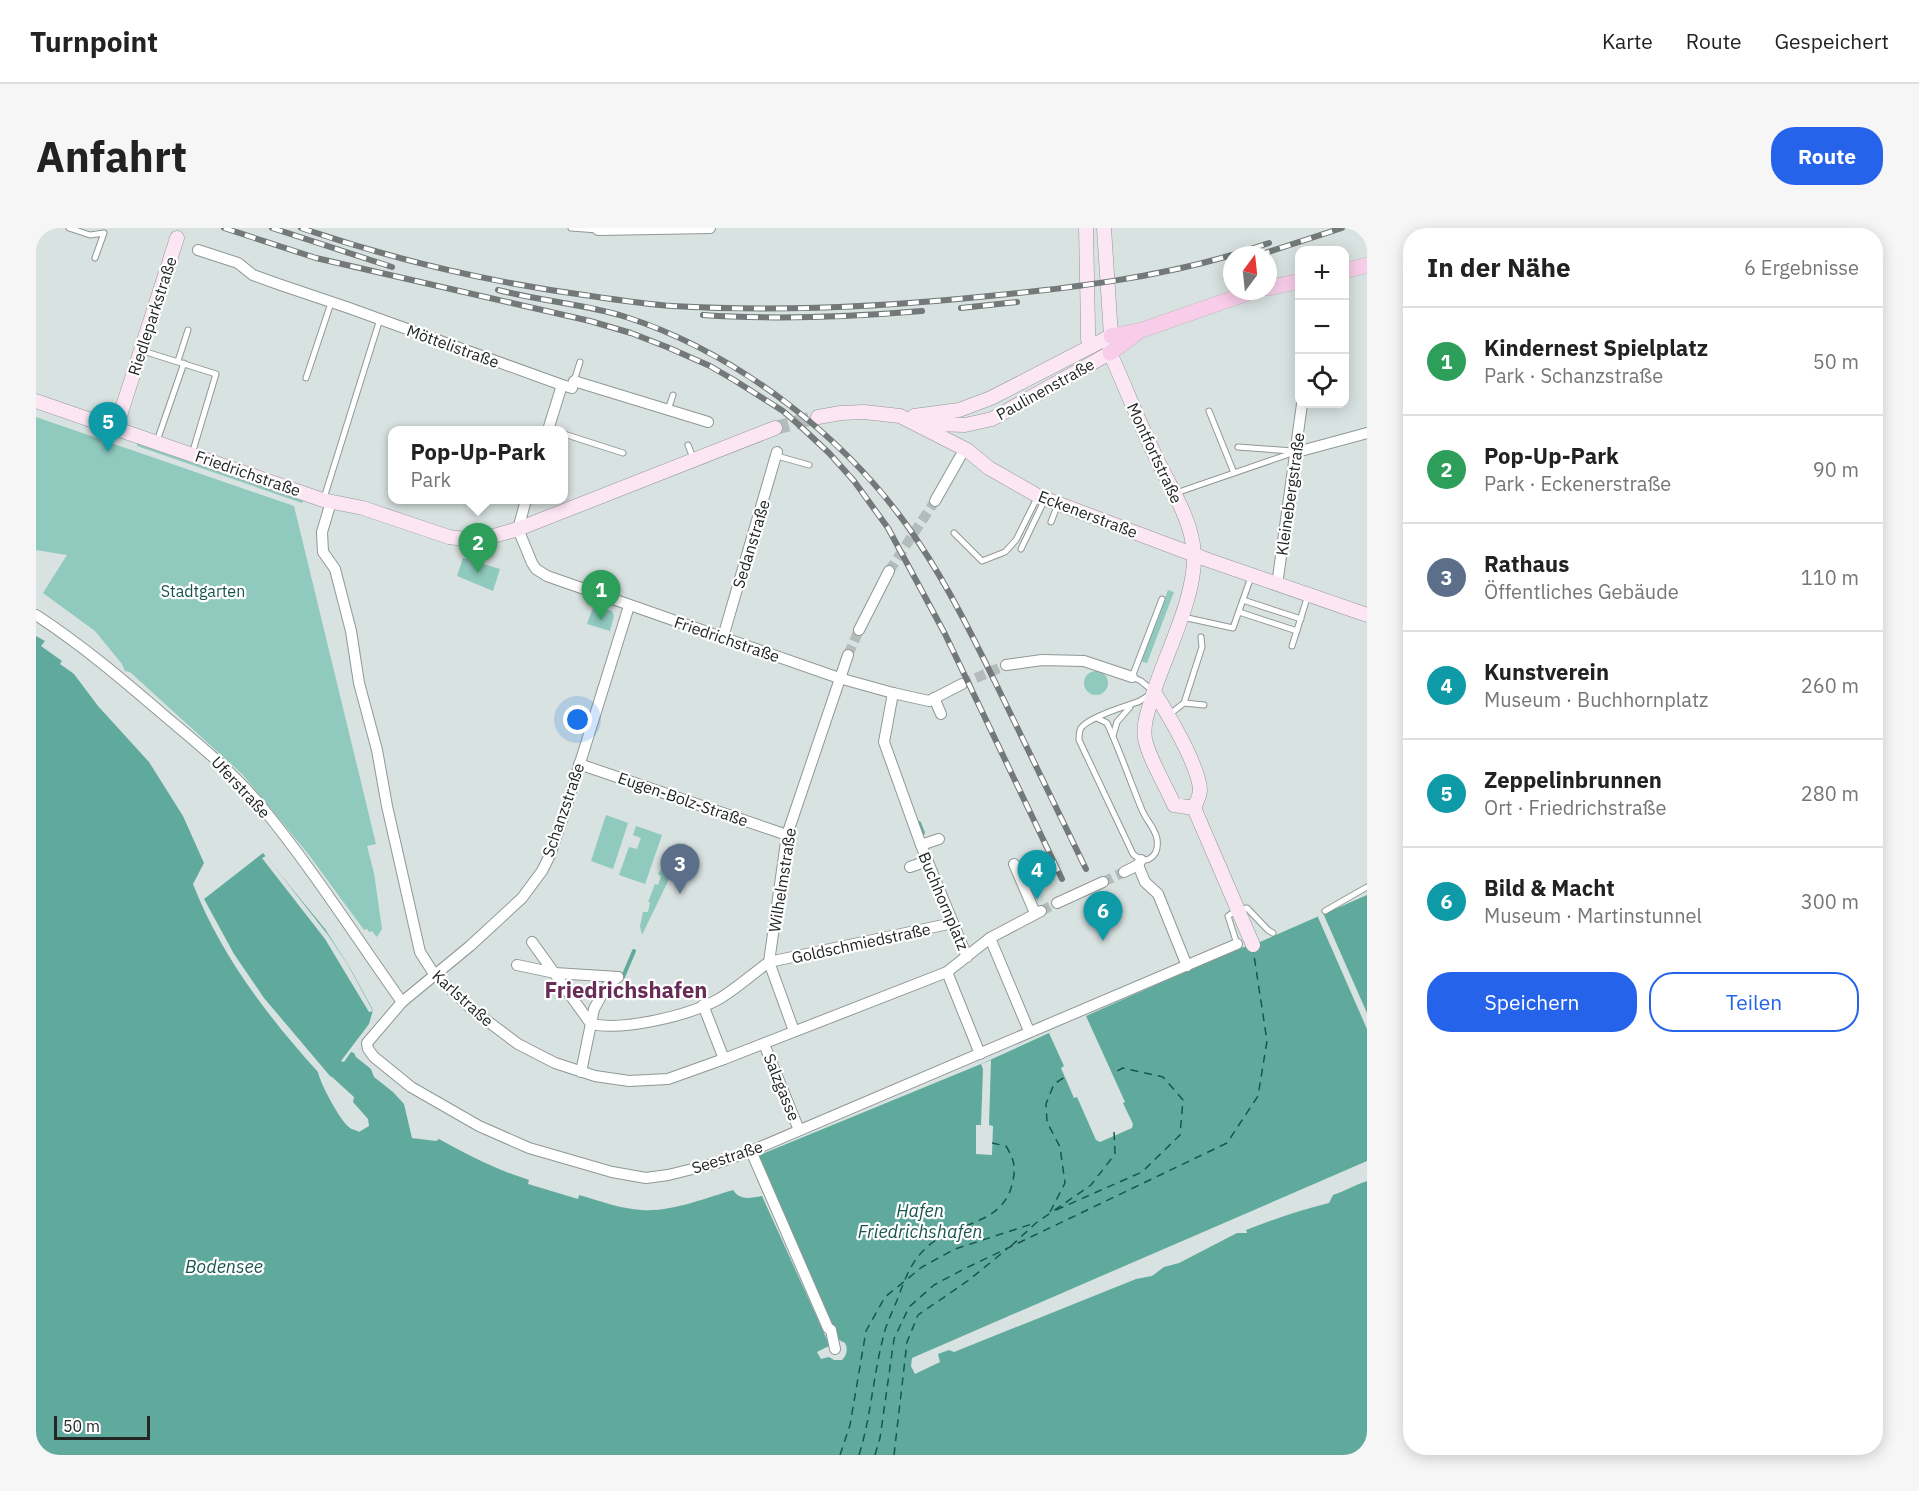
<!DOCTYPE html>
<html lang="de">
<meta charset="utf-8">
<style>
:root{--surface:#fff;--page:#f6f6f6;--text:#222;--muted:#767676;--line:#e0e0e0;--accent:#2563eb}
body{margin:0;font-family:"IBM Plex Sans",sans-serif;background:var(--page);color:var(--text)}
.controls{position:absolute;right:18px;top:18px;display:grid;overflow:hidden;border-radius:12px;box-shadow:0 3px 15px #0003}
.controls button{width:54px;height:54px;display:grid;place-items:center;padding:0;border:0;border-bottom:2px solid var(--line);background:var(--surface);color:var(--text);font:30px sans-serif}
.compass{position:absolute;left:1187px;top:18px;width:54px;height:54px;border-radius:50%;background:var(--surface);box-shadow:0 3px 15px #0003;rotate:15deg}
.scale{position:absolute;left:18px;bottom:15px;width:96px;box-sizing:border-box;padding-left:6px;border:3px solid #222625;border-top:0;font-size:16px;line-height:21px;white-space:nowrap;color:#222625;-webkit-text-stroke:4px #fff;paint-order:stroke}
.you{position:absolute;left:542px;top:492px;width:21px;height:21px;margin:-15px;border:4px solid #fff;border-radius:50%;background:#1a73e8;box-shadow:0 0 0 9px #1a73e833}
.badge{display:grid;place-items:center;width:39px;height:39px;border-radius:50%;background:var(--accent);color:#fff;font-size:20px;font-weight:700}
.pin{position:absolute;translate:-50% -50px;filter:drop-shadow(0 2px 3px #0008)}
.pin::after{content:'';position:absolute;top:32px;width:21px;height:18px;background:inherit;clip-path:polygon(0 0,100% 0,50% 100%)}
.popup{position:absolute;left:352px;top:198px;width:180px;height:78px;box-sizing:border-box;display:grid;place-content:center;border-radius:12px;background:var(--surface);filter:drop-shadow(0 2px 4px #0005);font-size:20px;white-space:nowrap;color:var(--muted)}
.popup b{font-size:22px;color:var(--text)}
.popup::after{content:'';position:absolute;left:50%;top:100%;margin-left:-12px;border:12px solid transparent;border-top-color:var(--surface)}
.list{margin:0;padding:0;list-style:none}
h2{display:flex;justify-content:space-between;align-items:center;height:78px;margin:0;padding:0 24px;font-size:26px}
h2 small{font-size:20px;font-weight:400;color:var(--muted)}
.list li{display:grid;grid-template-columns:39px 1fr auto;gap:18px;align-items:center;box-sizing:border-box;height:108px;padding:0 24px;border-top:2px solid var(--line)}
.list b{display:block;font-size:22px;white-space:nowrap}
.list p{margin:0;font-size:20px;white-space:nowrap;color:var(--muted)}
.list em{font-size:20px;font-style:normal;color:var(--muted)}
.actions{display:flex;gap:12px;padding:18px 24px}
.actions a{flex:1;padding:14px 0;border:2px solid var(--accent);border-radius:24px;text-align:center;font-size:21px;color:var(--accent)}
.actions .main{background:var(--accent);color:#fff}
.icon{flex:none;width:33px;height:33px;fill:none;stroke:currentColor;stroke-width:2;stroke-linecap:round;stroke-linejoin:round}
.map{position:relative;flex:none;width:1331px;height:1227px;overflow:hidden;border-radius:24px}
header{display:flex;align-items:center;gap:36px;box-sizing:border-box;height:84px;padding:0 30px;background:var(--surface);border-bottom:2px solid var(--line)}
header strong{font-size:28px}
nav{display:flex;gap:33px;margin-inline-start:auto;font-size:21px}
.intro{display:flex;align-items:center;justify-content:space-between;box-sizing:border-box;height:144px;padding:0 36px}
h1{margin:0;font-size:42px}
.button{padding:15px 27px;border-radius:24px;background:var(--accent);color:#fff;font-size:21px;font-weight:700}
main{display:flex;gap:36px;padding:0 36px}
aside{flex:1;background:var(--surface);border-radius:24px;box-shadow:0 3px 15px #0003}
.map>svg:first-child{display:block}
.green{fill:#90c9be}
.water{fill:#60aa9d}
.pier{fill:#d8e2e0}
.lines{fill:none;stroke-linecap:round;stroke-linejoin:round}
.stream{stroke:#60aa9d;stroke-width:4}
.ferry{stroke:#18564d;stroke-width:1.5;stroke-dasharray:8 6;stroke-linecap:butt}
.street-tunnel{stroke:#b4bcbb;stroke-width:10;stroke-dasharray:10 5;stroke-linecap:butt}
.secondary-tunnel{stroke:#b4bcbb;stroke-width:14;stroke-dasharray:14 7;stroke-linecap:butt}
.lane-casing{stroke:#909896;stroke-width:7}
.street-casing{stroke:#909896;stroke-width:12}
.secondary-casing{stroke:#909896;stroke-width:15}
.primary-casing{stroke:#bdbebe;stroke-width:16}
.lane{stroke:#fff;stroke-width:5}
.street{stroke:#fff;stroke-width:10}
.secondary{stroke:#fce6f4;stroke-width:14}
.primary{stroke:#f8cde9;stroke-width:15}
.rail-casing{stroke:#727978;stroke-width:6}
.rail{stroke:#fff;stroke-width:4;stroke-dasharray:11;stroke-linecap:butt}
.labels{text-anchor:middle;stroke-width:4.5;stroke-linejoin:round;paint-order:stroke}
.street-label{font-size:16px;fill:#222625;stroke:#fff}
.park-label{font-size:16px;fill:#15554b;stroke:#fff}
.water-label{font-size:18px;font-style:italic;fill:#18564d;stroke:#fff}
.district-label{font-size:22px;font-weight:bold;fill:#682d57;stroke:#fff}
</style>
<header>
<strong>Turnpoint</strong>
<nav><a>Karte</a><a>Route</a><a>Gespeichert</a></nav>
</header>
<div class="intro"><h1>Anfahrt</h1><a class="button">Route</a></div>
<main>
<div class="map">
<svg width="1331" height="1227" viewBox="0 0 1331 1227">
<rect width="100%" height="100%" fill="#d8e2e0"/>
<g class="green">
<polygon points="0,189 258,278 340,616 331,618 338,645 346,701 341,709 336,703 333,704 331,701 328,702 273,627 207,547 94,444 89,443 86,436 59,403 7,365 31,327 0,322"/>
<polygon points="101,213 268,272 266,275 101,218"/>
<polygon points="427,330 464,341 457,363 421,348"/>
<polygon points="1132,362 1138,364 1111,435 1105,433"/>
<polygon points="558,377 576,383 578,388 574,403 551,396"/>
<circle cx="1060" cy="455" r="12"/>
<polygon points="570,587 592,595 577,641 555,633"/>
<polygon points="600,598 626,607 609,656 583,647 593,619 601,621 605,610 597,607"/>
<polygon points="641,615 650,616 606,707 604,698 607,684 612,684 614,674 612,674 619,656 622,657 625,648 622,646 631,631 634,632"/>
</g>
<path class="water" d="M 0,408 L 9,413 L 5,418 L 26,433 L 24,436 L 38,446 L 62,478 L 113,534 L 147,588 L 168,635 L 157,656 C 184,726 232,789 282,844 C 284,855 304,893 314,900 C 315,901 322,903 323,904 L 333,898 L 332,891 L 317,874 L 318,869 L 296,849 L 294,848 L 228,770 L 198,726 L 168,671 L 227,625 L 289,701 L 314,740 L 337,782 L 333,796 L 305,833 L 308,834 L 315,824 L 318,825 L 320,829 L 335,841 L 338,849 L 357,864 L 368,876 L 376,910 L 400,913 L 403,911 C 432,927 461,942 493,952 L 492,956 L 542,971 L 543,967 C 564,973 585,981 606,982 C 636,984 669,970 697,962 C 704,973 715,970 726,968 L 793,1116 L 793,1118 L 781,1124 L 785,1131 L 793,1129 L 798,1132 L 806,1132 C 811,1127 812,1121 809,1115 L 803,1112 L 719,929 L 945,836 L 1013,805 L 1028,838 L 1025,840 L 1038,870 L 1041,869 L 1060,912 L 1064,914 L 1096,900 L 1097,896 L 1087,875 L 1089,874 L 1050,788 L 1200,721 L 1217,717 L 1331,667 L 1331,933 L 876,1130 L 875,1138 L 879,1146 L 904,1134 L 902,1126 L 913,1122 L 918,1124 L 1100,1051 L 1116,1048 L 1128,1039 L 1143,1035 L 1201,1005 L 1211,1005 L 1210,1002 C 1238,991 1264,982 1293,975 L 1297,967 C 1309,963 1319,957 1331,953 L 1331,1227 L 0,1227 Z"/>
<g class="pier">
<polygon points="230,628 292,707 312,737 337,783 333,784 289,711 226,630"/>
<polygon points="1287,685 1331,785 1331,801 1281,687"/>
<polygon points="955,832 953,897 957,898 956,927 940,926 940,897 945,897 947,841 945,836"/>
</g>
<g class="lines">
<g class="stream">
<polyline points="883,595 887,605"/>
<polyline points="587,749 598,723"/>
</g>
<g class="ferry">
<polyline points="1020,982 1106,944 1144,907 1147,872 1127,849 1087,840 1077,845"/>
<polyline points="1014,984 1029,955 1024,919 1011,894 1010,876 1018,856 1029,849"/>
<polyline points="975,1018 1000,995 1055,957 1079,926 1078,903"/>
<polyline points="804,1227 814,1197 830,1103 849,1069 886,1039 919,1021 999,995"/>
<path d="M 823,1227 C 835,1189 837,1149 847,1110 C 850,1095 858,1081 863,1067 C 869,1051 875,1035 887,1023 C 914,993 965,1000 976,957 C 980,940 979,933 970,918 L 956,915"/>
<polyline points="839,1227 844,1210 858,1111 873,1079 898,1057 928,1041 1191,915 1222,868 1231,813 1217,721"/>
<polyline points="858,1227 871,1114 882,1087 933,1052 971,1021"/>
</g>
<g class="street-tunnel">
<polyline points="853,343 899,273"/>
<polyline points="812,427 823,402"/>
<polyline points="926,456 970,437"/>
<polyline points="1067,654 1088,644"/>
<polyline points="1005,683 1021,675"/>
</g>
<polyline class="secondary-tunnel" points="739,200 782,189"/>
<defs>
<g id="lane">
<polyline points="33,0 54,7 68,5 59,30"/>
<polyline points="535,0 562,2"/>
<polyline points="107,123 180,146 156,226"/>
<polyline points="142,133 152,102"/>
<polyline points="270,150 295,75"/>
<polyline points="538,153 544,134"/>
<polyline points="632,182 637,167"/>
<polyline points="1173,183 1198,245"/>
<polyline points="528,206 587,225"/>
<polyline points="121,213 148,135"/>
<polyline points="652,217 657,230"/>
<polyline points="1202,219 1256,223"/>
<polyline points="741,228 773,237"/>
<polyline points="1140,265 1259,224"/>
<polyline points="288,270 344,91"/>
<polyline points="1015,294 1022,276"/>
<polyline points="918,305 946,333 969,324 980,312 1002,268"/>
<polyline points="985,321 1009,271"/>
<polyline points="1207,372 1265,391"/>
<polyline points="1203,384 1261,403"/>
<polyline points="1147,389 1197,400 1215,349"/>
<polyline points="1256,418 1272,367"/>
<polyline points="1102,474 1118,464 1105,453 1096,449 1126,371"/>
<polyline points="1148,475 1168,477"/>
<polyline points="1134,486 1148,475 1166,419 1165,409"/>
<path d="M 1061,490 L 1071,495 C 1084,523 1094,553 1106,582 C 1110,592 1119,600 1121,611 C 1122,618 1121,627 1113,631 C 1107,634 1102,630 1097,626 L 1043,512 C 1043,509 1043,506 1044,502 C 1048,490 1091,478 1104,473"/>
<polyline points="1077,508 1081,494 1094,479"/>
<polyline points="1289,683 1331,659"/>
<polyline points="1201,716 1192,688 1201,682 1211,680 1232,702 1237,705"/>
</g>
<g id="street">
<polyline points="562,0 562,2 674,0"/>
<polyline points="162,22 202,35 217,47 242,56 313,80 526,157 536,160 538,153 672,194"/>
<polyline points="512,202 526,157"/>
<polyline points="1261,224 1331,205"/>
<polyline points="490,272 482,301 496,335 500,341 511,348 803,450 857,465 893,473 926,456"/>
<polyline points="899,273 924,229"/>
<polyline points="295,274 286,304 287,324 299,341 315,403 323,455 341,522 351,578 384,724 398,746 438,783 482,816 519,835 559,848 593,853 632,851 688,831 911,744 954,710 1005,683"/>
<polyline points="1241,357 1266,176"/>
<polyline points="593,378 529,583 514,627 506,643 486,670 434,718 366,774 331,815 332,821 338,829 375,859 443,898 493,920 576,944 610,950 632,947 681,935 715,923 1201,716"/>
<path d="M 0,387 C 46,417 87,452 129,488 C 162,516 197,544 225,578 C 276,640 319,708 366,774"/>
<polyline points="823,402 853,343"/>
<polyline points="687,409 741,224"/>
<polyline points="970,437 1006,432 1048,433 1096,449"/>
<polyline points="857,465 848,514 885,617 931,729"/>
<polyline points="898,470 905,486"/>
<polyline points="543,536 751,607"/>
<polyline points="885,617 903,611"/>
<polyline points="978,636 999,685"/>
<polyline points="1102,637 1109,654 1122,666 1151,738"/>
<polyline points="874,639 891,633"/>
<polyline points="1088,644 1102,637 1105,632"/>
<polyline points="1021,675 1067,654"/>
<polyline points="954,710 993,803"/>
<path d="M 496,714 L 555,796 C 587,803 651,788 681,772 C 699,762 716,746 733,734 L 751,607 L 812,427"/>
<polyline points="481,737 519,745 582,749"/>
<polyline points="911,744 944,826"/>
<polyline points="667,777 688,831"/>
<polyline points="758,803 733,734 917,695"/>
<polyline points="728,816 763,902"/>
<polyline points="545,844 558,781 570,759 582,749"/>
<polyline points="715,923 792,1100 795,1102 799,1121"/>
</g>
<g id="secondary">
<polyline points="1050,0 1052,100 1052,111 1056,118"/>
<path d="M 1068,0 L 1075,108 L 1074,125 C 1089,158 1102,192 1118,225 C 1133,258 1156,290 1158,326 C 1160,368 1130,425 1117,466 C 1113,481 1105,499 1110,515 C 1115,534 1130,558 1138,577 L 1158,580 C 1160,575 1164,568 1164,562 C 1163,538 1132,486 1118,464"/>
<polyline points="0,173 287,272 327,280 413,309 437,312 447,311 482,301 739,200"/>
<polyline points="878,188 923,182 955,170 1075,108"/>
<polyline points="782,189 805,185 828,184 864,188 931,222 953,240 1002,268 1172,332 1331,387"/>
<polyline points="884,193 896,196 929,197 956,191 1074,125"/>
<polyline points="80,200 141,10"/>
<polyline points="1158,580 1217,717"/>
</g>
<g id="primary">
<polyline points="1308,43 1331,37"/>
<polyline points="1232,60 1264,53"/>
<polyline points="1075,108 1103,103 1218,63"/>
<polyline points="1074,125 1101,105"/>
</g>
</defs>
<use href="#lane" class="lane-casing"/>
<use href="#street" class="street-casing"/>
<use href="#secondary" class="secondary-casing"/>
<use href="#primary" class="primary-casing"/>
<use href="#lane" class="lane"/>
<use href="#street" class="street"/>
<use href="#secondary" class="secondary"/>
<use href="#primary" class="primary"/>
<defs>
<g id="rail">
<polyline points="188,0 280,30 554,93 595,105 631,119 674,138 698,152 747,183 763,197 793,225 818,253 852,300 909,406 1026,651"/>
<polyline points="236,0 356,39"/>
<path d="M 265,0 C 359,32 457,55 555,68 C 582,72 609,76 636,78 C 742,84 847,79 953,68 C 1035,60 1117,50 1196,27"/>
<polyline points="1196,27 1233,15"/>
<polyline points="1223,27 1306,0"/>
<path d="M 462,62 C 504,73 548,76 590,89 C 704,126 817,214 883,315 C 913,360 937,409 961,458 C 991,519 1020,580 1050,641"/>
<polyline points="925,80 981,74"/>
<path d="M 667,87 C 741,92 813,89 886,83"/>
</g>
</defs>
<use href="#rail" class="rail-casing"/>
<use href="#rail" class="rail"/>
</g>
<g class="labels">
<g class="street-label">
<text transform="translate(116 88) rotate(-72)" y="6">Riedleparkstraße</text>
<text transform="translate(417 118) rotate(20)" y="6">Möttelistraße</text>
<text transform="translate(1009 161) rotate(-29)" y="6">Paulinenstraße</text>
<text transform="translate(1119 225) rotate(65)" y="6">Montfortstraße</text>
<text transform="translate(212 245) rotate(19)" y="6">Friedrichstraße</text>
<text transform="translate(1254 266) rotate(-82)" y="6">Kleinebergstraße</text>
<text transform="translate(1052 286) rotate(21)" y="6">Eckenerstraße</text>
<text transform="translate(715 316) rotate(-73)" y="6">Sedanstraße</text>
<text transform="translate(691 411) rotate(19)" y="6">Friedrichstraße</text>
<text transform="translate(205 559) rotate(47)" y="6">Uferstraße</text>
<text transform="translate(647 571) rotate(19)" y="6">Eugen-Bolz-Straße</text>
<text transform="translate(527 582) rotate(-71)" y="6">Schanzstraße</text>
<text transform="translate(746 652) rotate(-81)" y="6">Wilhelmstraße</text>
<text transform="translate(908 673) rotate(67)" y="6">Buchhornplatz</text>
<text transform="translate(825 715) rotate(-12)" y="6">Goldschmiedstraße</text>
<text transform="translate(427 770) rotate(42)" y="6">Karlstraße</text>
<text transform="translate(746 859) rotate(68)" y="6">Salzgasse</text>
<text transform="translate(691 929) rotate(-18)" y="6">Seestraße</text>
</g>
<g class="park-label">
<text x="167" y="369">Stadtgarten</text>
</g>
<g class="water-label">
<text x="884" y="989">Hafen<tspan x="884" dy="21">Friedrichshafen</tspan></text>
<text x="188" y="1045">Bodensee</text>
</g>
<g class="district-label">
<text x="590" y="770">Friedrichshafen</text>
</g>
</g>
</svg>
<div class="controls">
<button>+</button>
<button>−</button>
<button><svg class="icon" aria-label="locate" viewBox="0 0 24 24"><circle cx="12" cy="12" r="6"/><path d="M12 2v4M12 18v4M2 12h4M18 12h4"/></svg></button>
</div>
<svg class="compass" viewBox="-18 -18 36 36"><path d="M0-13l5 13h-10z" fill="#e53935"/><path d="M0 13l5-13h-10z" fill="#767676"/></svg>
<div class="scale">50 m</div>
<div class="you"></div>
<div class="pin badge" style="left:565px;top:392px;background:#2e9e5b">1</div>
<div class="pin badge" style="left:442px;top:345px;background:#2e9e5b">2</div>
<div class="popup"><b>Pop-Up-Park</b>Park</div>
<div class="pin badge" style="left:644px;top:666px;background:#5c6f8a">3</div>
<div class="pin badge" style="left:1001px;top:672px;background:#0f9aa8">4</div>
<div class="pin badge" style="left:72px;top:224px;background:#0f9aa8">5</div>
<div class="pin badge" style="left:1067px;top:713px;background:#0f9aa8">6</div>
</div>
<aside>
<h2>In der Nähe<small>6 Ergebnisse</small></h2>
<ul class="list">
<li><span class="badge" style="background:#2e9e5b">1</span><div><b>Kindernest Spielplatz</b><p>Park · Schanzstraße</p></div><em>50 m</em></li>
<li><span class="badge" style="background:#2e9e5b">2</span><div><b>Pop-Up-Park</b><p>Park · Eckenerstraße</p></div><em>90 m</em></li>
<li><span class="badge" style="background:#5c6f8a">3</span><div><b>Rathaus</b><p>Öffentliches Gebäude</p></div><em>110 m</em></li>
<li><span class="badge" style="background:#0f9aa8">4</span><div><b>Kunstverein</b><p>Museum · Buchhornplatz</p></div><em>260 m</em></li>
<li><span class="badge" style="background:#0f9aa8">5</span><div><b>Zeppelinbrunnen</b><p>Ort · Friedrichstraße</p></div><em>280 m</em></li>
<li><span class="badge" style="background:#0f9aa8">6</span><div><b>Bild &amp; Macht</b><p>Museum · Martinstunnel</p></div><em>300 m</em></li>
</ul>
<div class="actions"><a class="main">Speichern</a><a>Teilen</a></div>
</aside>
</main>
